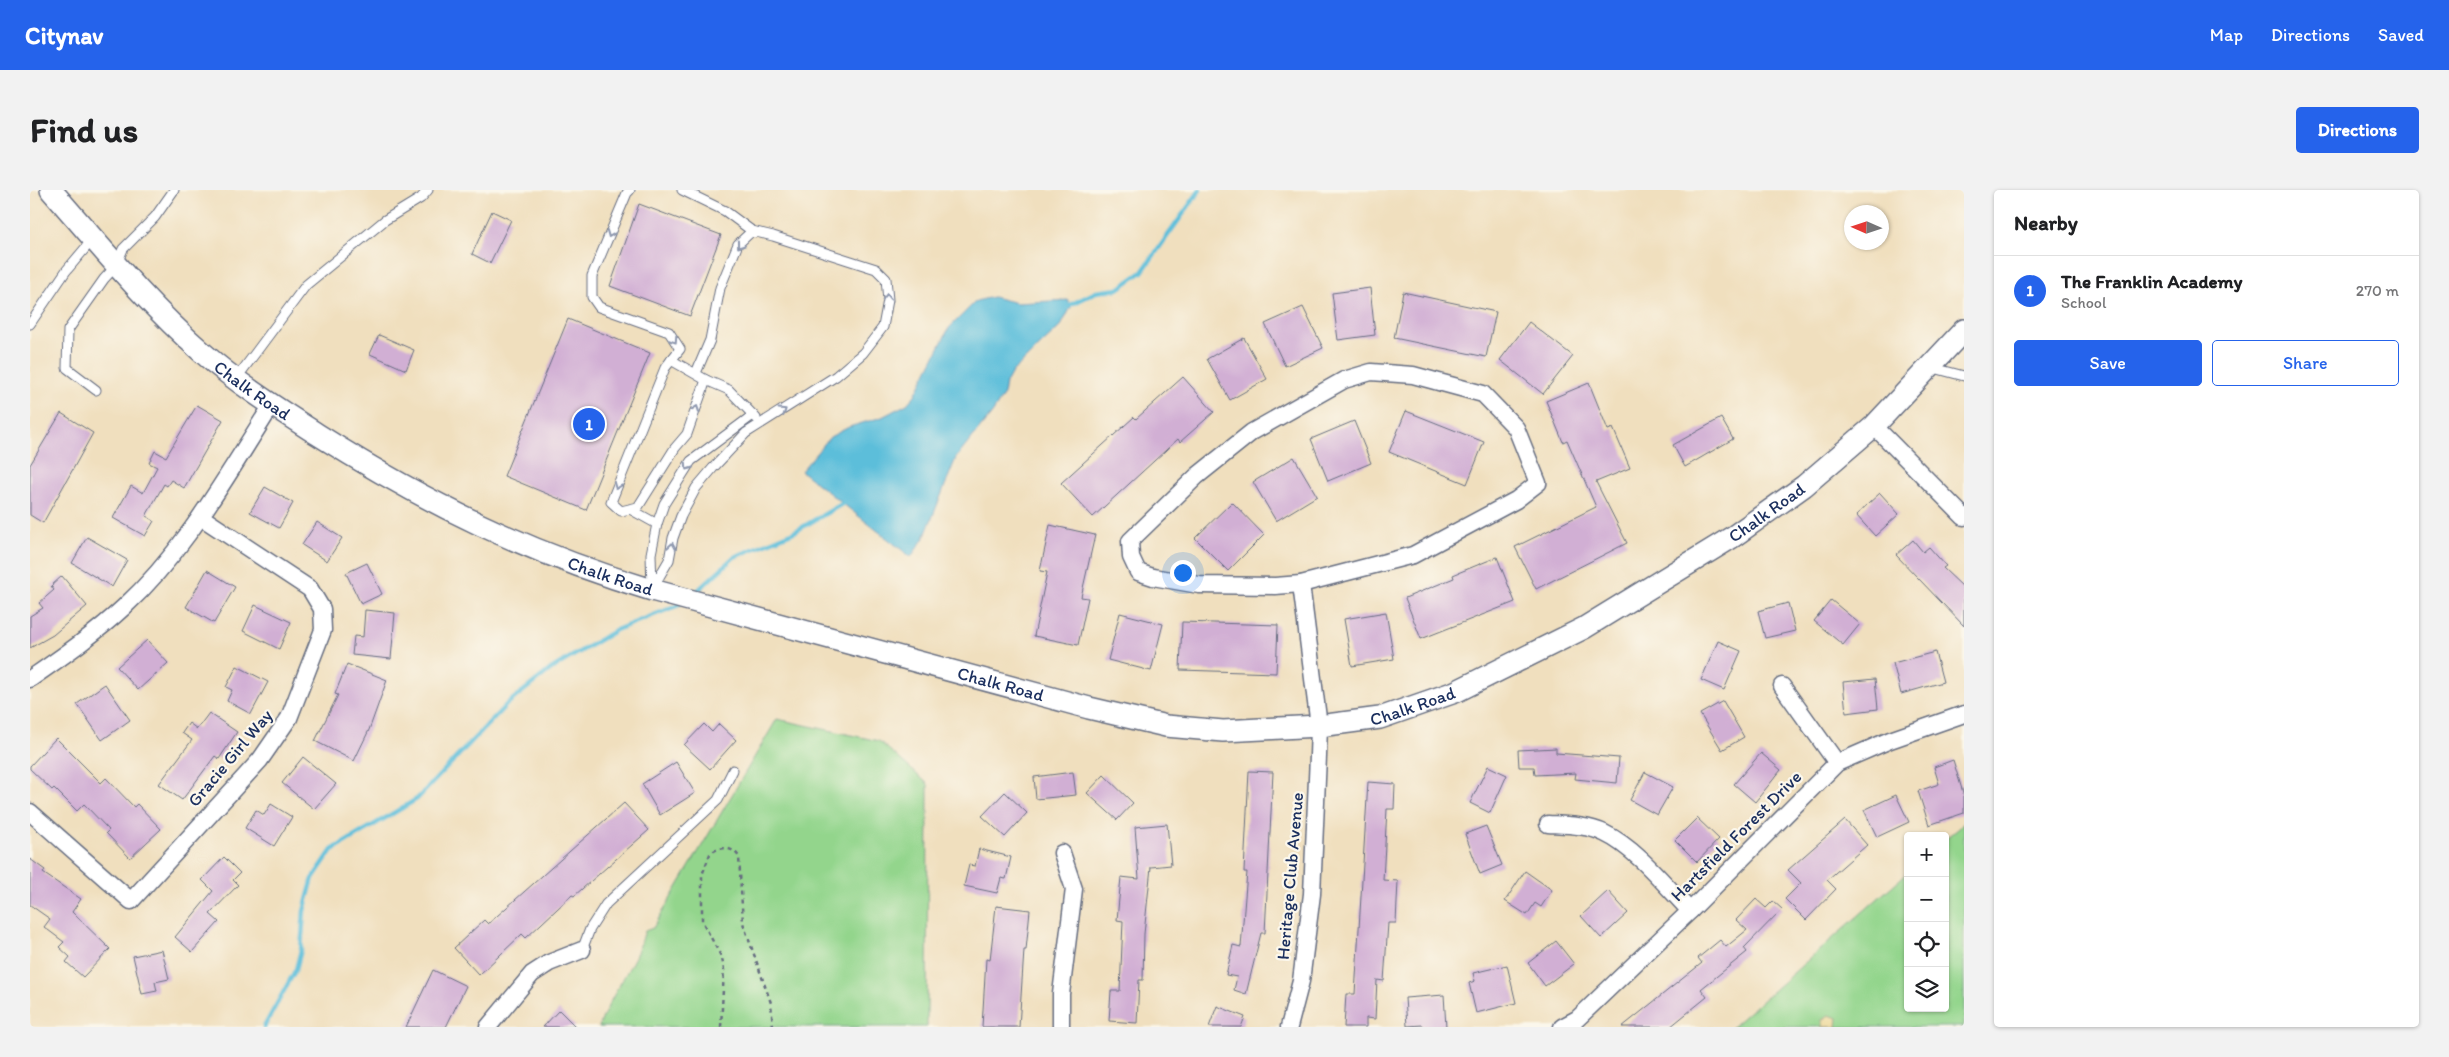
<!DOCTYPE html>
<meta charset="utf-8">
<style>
:root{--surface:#fff;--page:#f2f2f2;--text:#202124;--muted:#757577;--line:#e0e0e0;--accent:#2563eb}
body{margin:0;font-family:Itim,sans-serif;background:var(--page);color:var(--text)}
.controls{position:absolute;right:15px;bottom:15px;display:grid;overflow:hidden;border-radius:5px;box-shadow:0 1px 4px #0004}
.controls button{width:45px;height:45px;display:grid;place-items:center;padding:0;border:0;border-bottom:1px solid var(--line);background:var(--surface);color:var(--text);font:25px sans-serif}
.compass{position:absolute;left:1814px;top:15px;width:45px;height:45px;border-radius:50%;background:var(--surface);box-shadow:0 1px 4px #0004;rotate:273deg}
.you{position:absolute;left:1152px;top:382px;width:18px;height:18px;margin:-12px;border:4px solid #fff;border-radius:50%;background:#1a73e8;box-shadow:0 0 0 8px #1a73e833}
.badge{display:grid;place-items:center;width:32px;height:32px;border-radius:50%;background:var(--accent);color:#fff;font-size:16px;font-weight:700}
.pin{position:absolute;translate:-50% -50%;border:2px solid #fff;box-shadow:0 1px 5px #0006}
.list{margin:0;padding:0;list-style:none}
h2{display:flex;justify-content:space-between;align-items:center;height:65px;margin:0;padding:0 20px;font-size:21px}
h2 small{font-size:16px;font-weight:400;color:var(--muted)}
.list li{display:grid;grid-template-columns:32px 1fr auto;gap:15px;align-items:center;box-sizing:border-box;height:70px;padding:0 20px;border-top:1px solid var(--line)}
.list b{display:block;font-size:19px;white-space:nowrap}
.list p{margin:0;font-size:16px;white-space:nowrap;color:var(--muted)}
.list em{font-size:16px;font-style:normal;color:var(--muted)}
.actions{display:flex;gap:10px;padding:15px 20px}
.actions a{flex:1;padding:11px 0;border:1px solid var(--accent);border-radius:5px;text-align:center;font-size:18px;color:var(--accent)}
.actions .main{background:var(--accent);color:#fff}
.icon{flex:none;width:28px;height:28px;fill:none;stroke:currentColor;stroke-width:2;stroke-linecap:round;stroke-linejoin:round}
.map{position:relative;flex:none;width:1934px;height:837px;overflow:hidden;border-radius:5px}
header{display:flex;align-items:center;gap:30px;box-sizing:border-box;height:70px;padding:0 25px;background:var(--accent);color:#fff}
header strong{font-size:24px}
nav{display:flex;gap:28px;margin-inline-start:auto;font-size:18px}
.intro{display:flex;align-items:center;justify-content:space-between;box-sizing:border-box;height:120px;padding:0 30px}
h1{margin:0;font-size:35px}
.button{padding:12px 22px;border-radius:5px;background:var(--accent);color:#fff;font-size:18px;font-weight:700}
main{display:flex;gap:30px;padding:0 30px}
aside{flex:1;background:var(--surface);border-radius:5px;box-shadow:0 1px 4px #0004}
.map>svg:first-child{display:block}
.green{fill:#93d58c;stroke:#578275}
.sand{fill:#eeda9e;stroke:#84847e}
.water{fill:#5cbeda;stroke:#3c769c}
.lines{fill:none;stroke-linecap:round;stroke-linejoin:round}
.stream{stroke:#5cbeda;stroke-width:4.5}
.building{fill:#d1afd4}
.service-casing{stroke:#666d80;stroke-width:11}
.minor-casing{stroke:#666d80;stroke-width:19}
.tertiary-casing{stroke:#666d80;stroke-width:24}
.path{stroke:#666d80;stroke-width:2.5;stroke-dasharray:4 4;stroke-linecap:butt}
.service{stroke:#fff;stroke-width:9}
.minor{stroke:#fff;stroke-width:16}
.tertiary{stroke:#fff;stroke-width:21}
.oneway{stroke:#8d97ae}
.labels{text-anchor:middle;stroke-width:4.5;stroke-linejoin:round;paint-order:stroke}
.street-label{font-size:18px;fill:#1b2f5e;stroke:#fbf7ec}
</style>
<header>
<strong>Citynav</strong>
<nav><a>Map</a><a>Directions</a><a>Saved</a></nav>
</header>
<div class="intro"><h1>Find us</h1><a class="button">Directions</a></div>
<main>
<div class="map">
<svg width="1934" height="837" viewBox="0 0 1934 837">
<rect width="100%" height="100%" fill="#fbf7ec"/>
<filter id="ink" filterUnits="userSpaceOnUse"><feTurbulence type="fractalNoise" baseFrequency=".02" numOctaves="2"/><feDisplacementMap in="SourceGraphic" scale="10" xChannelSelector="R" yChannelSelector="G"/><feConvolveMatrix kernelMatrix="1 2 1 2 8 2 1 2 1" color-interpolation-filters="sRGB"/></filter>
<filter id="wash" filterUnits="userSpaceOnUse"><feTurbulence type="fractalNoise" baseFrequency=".0096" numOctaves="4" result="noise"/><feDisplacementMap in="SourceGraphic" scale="20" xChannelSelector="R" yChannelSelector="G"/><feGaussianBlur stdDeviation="1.12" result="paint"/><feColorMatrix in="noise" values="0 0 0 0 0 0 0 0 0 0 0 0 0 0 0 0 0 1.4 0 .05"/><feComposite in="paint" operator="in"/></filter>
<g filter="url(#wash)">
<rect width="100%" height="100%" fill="#f0dfbe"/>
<g class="green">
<path d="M 747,529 L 849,551 L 898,594 L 897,837 L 569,837 C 581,803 605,776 615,741 L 623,738 Z"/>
<polygon points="1934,633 1934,837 1702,837 1878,682 1878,818 1915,818 1915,649"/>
</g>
<polygon class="sand" points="1799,825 1808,828 1807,837 1792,837 1792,830"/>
<polygon class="water" points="963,107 987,113 1038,110 1041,117 1031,136 982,182 976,193 974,204 963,222 926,268 894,348 881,367 771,281 800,247 819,237 852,227 877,214 885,205 919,138 946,111"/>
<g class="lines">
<g class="stream">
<polyline points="1036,117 1066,102 1088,99 1112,82 1170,0"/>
<polyline points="663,405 704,367 764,342 817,311"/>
<polyline points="234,837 266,779 271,760 274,721 283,688 302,660 387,609 477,514 521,479 586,440 649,415"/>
</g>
</g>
<g id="blocks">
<g class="building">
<polygon points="609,14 691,45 660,126 580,96"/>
<polygon points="462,21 481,30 460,73 442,64"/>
<polygon points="1340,98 1345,145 1308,150 1302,103"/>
<polygon points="1373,102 1466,122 1456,167 1364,148"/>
<polygon points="1273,117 1293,158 1255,176 1235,134"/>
<polygon points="538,129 620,163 556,320 474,286"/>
<polygon points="1499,132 1543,166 1513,204 1470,170"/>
<polygon points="349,145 384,160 376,180 340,164"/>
<polygon points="1214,148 1237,189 1200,210 1177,169"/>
<polygon points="1153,187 1184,222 1150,252 1148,249 1063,327 1031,293 1104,227 1106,229"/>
<polygon points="1559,193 1578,240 1583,238 1600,278 1566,292 1597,353 1506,399 1485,357 1566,317 1537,250 1533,252 1516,211"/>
<polygon points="167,215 193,230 154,298 141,290 137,296 134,294 116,326 124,331 115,346 83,328 101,296 113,303 127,277 119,273 125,261 136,267"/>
<polygon points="1376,221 1454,252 1437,294 1359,262"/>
<polygon points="31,223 63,243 13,333 0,325 0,275"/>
<polygon points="1691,228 1703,249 1655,277 1643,255"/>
<polygon points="1324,231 1341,273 1298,291 1281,249"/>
<polygon points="1264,267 1287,306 1246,331 1223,292"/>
<polygon points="235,297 263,313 249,338 220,322"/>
<polygon points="1850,303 1869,324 1845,346 1826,325"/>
<polygon points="1202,312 1234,345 1198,381 1165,348"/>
<polygon points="287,332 312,348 297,371 272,355"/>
<polygon points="1020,335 1065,345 1051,407 1058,408 1048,455 1004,446 1017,382 1010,381"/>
<polygon points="57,347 97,370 82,397 42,373"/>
<polygon points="1883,350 1893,362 1899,357 1916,376 1913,378 1934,398 1934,436 1866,365"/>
<polygon points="1467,367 1485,412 1391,449 1375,408 1424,388 1423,385"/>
<polygon points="337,373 352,404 331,414 316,383"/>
<polygon points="177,380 205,397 184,433 156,417"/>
<polygon points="32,386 57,416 23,445 0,458 0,426 13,418 9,413 24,400 21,396"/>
<polygon points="1801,410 1830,434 1813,455 1784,431"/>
<polygon points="1758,413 1765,441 1735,448 1728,421"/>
<polygon points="225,415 261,432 249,459 213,441"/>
<polygon points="335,420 365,423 361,469 322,465 324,446 333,447"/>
<polygon points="1356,422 1364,469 1322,476 1314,429"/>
<polygon points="1090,423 1133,434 1121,481 1078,470"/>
<polygon points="1152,432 1248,435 1246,483 1150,480"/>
<polygon points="117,450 138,473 108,500 87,477"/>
<polygon points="1688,451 1711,461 1694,500 1671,490"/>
<polygon points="1905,462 1913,492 1871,504 1863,473"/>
<polygon points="317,474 357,490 339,540 324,571 285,551 308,505 305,504"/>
<polygon points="207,476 238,492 221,524 197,511 202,500 196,497"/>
<polygon points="1845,489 1848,519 1816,523 1813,492"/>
<polygon points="75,494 100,530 72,550 47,514"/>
<polygon points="1693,511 1714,547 1692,560 1670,524"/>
<polygon points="179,523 207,542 189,569 185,566 152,610 129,594 162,550 152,543 159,533 167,539"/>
<polygon points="674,534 682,542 689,534 706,550 680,579 654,555"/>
<polygon points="26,548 71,593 76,588 104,617 107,614 131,639 100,668 76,643 79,640 54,614 47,621 24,598 22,600 0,579 0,576"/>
<polygon points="1526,558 1526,563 1589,568 1587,593 1545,589 1546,583 1505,585 1504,577 1489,577 1488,560"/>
<polygon points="1731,563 1751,580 1725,612 1704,594"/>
<polygon points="273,567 306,594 284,619 252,593"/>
<polygon points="1923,570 1934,606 1934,623 1899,635 1888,601 1909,594 1904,577"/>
<polygon points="646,572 665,603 630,625 612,594"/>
<polygon points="1458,576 1477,585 1460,623 1440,613"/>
<polygon points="1219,581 1243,582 1235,743 1231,743 1216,804 1204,800 1207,787 1196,785 1203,755 1211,757 1217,682 1214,682"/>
<polygon points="1043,582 1046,605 1006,609 1004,587"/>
<polygon points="1615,582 1643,597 1627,625 1600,610"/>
<polygon points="1074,585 1103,613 1087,630 1057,603"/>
<polygon points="1338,592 1365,594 1364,619 1357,619 1353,690 1368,691 1366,733 1358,733 1354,791 1347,790 1345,829 1336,828 1336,837 1314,837 1316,804 1325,804"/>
<polygon points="975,602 997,623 975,647 952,626"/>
<polygon points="1866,605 1879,632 1847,647 1834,620"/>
<polygon points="594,613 619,640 544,706 542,705 496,748 492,744 449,785 424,758 454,730 458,734"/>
<polygon points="241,614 262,627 244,656 215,638 226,620 234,625"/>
<polygon points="1667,628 1689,649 1667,672 1645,650"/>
<polygon points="1815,630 1837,655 1797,690 1806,699 1776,730 1755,709 1771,693 1758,680"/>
<polygon points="1137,634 1141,675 1121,677 1114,744 1113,790 1109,790 1107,833 1079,831 1081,801 1090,801 1093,731 1087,730 1091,687 1109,689 1105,637"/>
<polygon points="1456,636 1472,675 1450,684 1435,644"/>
<polygon points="949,659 981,667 976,689 971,688 967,703 934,696 939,675 945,676"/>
<polygon points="194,667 210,683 203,690 208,695 180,724 189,732 162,762 145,747 183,701 172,690"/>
<polygon points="0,669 15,680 13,683 51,709 42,722 80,759 53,787 36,772 40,767 29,757 34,752 14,737 20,729 0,715"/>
<polygon points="1495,681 1522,700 1511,717 1505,713 1497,725 1475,711"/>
<polygon points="1578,701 1598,723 1571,748 1551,726"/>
<polygon points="1726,709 1736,718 1743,711 1752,719 1714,758 1717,762 1671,799 1677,807 1640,837 1592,837 1672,773 1668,768 1690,750 1696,757 1717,740 1706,730"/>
<polygon points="966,716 1000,720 996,760 994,760 989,837 952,837 956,769 960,770"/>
<polygon points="1526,751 1544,774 1515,796 1498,773"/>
<polygon points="132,760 139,789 125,792 127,801 112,804 103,766"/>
<polygon points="1477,775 1486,813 1446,823 1439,793 1445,791 1443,783"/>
<polygon points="403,780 436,796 416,837 376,837"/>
<polygon points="1414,805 1416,837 1393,837 1393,835 1377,836 1375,808"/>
<polygon points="1187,816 1215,827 1211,837 1179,837"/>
<polygon points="529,820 546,837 513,837"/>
</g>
</g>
</g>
<g filter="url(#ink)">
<use href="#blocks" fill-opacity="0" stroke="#666d80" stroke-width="1"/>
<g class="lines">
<defs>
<g id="service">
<polyline points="600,0 597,3 562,86 562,107 569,117 639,142 650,159 635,178 581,312 591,321 608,317 645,258 657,244 676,190"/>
<polyline points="652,0 695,21 722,41"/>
<polyline points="0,134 36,81 63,49"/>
<polyline points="641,170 676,190 699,200 726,228"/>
<polyline points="1900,177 1934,186"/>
<polyline points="206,189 276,95 355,30 391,8 398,0"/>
<polyline points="66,200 37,178 38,140 74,89 86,76 93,59 125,27 144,0"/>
<polyline points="600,319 627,334"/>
<polyline points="622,399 639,370 643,348 651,326 666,298 683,278 716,243 806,186 833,163 853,137 858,110 856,89 846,79 743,46 722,41 708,54 690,98 680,150 666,183"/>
<polyline points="622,399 621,364 627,334 634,314 661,271 723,225"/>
<polyline points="552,760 560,739 576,714 688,610 703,580"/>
</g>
<g id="minor">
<polygon points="1341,182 1383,185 1453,204 1486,238 1508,293 1486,310 1383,365 1271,394 1245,396 1169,395 1123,387 1108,382 1101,367 1100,351 1167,286 1222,242 1314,190"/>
<polyline points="1844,236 1934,327"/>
<path d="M 0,489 C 33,466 65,444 94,417 C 156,360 197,285 242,215"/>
<polyline points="1752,496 1807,573"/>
<polyline points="0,622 101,711 230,570 259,528 293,440 292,419 280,399 171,327"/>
<path d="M 1518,634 C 1536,635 1558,635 1574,643 C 1606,658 1636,696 1660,721"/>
<polyline points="458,837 502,784 519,773 552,760"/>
<polyline points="1031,837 1031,804 1044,699 1032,663"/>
<polyline points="1259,837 1271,791 1282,704 1288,566 1289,536 1271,394"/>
<polyline points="1532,837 1547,829 1660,721 1807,573 1860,550 1934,524"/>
</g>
<g id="tertiary">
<path id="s1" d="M 21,0 C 70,56 117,114 173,163 C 208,194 248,219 287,244 C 396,313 498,363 622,400 L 1059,518 L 1136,536 L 1193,541 L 1289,536 L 1350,528 L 1425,502 L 1554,438 L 1704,346 L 1774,296 L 1844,236 L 1934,140"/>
</g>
</defs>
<use href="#service" class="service-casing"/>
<use href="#minor" class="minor-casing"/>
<use href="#tertiary" class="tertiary-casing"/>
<path class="path" d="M 691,837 L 694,780 L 692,768 L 672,731 L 672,685 L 680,664 C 688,656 703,656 709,667 L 713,733 L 741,813 L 743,837"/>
<use href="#service" class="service"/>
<use href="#minor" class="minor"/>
<use href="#tertiary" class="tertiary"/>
</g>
<defs><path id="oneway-chevron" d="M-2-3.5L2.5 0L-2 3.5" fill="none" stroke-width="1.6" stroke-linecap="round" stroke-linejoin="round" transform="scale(1.25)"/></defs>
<g class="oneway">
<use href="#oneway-chevron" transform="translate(580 44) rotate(112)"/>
<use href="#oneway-chevron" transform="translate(710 55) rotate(126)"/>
<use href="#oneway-chevron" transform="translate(857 107) rotate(-90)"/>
<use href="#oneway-chevron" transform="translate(644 150) rotate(57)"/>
<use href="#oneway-chevron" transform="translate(666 219) rotate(-70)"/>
<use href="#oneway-chevron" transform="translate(753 221) rotate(-32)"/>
<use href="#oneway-chevron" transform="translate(658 277) rotate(125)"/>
<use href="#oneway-chevron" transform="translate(587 296) rotate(111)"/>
<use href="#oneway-chevron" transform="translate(642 356) rotate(-80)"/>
</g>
</g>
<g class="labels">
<g class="street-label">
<text dy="6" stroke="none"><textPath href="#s1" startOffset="285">Chalk Road</textPath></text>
<text dy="6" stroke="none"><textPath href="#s1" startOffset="1920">Chalk Road</textPath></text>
<text dy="6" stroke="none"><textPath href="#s1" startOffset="690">Chalk Road</textPath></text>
<text dy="6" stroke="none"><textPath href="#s1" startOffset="1095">Chalk Road</textPath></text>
<text dy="6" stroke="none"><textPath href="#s1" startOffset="1515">Chalk Road</textPath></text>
<text transform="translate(200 568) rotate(-50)" y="6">Gracie Girl Way</text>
<text transform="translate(1706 646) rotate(-45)" y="6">Hartsfield Forest Drive</text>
<text transform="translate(1260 686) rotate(-85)" y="6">Heritage Club Avenue</text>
</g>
</g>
</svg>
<div class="controls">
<button>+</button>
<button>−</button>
<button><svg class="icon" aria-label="locate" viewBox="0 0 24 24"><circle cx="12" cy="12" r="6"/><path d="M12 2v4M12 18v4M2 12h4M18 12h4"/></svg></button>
<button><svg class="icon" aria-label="layers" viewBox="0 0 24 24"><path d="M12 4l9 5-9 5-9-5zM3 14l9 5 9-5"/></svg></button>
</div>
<svg class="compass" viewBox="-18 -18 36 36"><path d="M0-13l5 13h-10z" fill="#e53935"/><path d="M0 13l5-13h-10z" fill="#757577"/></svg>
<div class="you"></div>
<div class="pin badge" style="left:559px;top:234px">1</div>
</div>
<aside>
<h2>Nearby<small></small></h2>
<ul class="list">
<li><span class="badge">1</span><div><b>The Franklin Academy</b><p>School</p></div><em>270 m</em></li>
</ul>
<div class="actions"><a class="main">Save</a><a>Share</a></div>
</aside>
</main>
